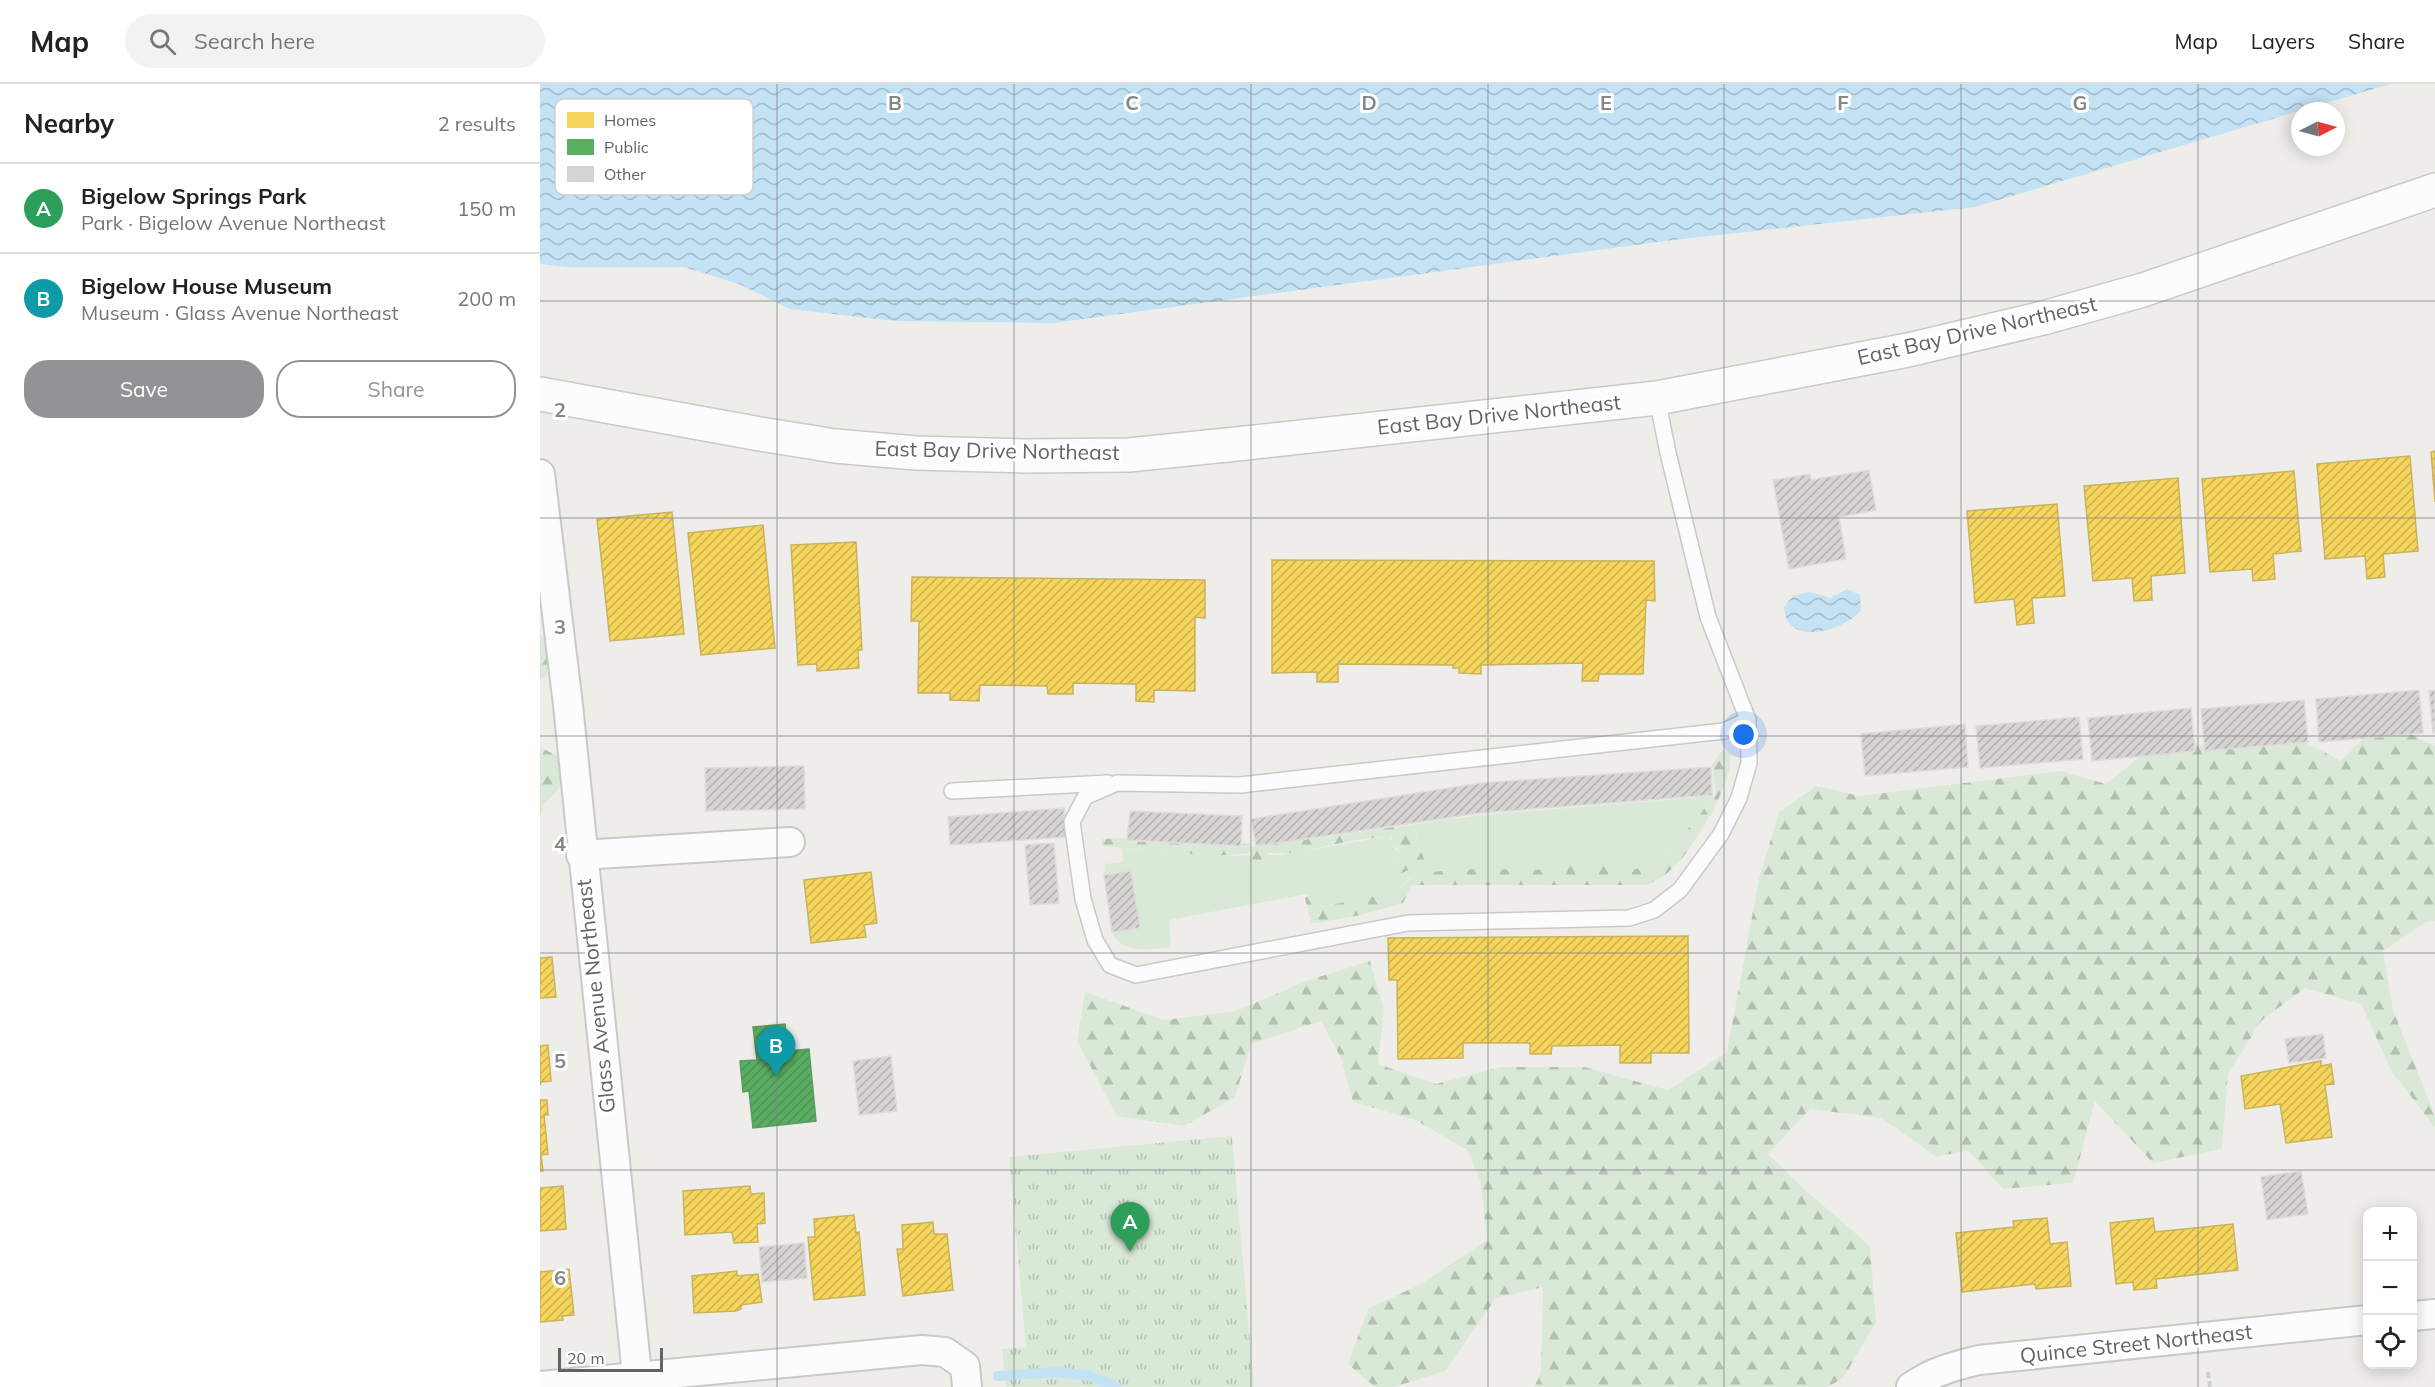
<!DOCTYPE html>
<meta charset="utf-8">
<style>
:root{--surface:#fff;--page:#f2f2f2;--text:#222;--muted:#767676;--line:#e0e0e0;--accent:#929395}
body{margin:0;font-family:Mulish,sans-serif;background:var(--page);color:var(--text)}
.controls{position:absolute;right:18px;bottom:18px;display:grid;overflow:hidden;border-radius:12px;box-shadow:0 3px 15px #0003}
.controls button{width:54px;height:54px;display:grid;place-items:center;padding:0;border:0;border-bottom:2px solid var(--line);background:var(--surface);color:var(--text);font:30px sans-serif}
.compass{position:absolute;left:1751px;top:18px;width:54px;height:54px;border-radius:50%;background:var(--surface);box-shadow:0 3px 15px #0003;rotate:84deg}
.scale{position:absolute;left:18px;bottom:15px;width:105px;box-sizing:border-box;padding-left:6px;border:3px solid #606367;border-top:0;font-size:16px;line-height:21px;white-space:nowrap;color:#606367;-webkit-text-stroke:4px #fff;paint-order:stroke}
.you{position:absolute;left:1204px;top:651px;width:21px;height:21px;margin:-15px;border:4px solid #fff;border-radius:50%;background:#1a73e8;box-shadow:0 0 0 9px #1a73e833}
.badge{display:grid;place-items:center;width:39px;height:39px;border-radius:50%;background:var(--accent);color:#fff;font-size:20px;font-weight:700}
.pin{position:absolute;translate:-50% -50px;filter:drop-shadow(0 2px 3px #0008)}
.pin::after{content:'';position:absolute;top:32px;width:21px;height:18px;background:inherit;clip-path:polygon(0 0,100% 0,50% 100%)}
.list{margin:0;padding:0;list-style:none}
h2{display:flex;justify-content:space-between;align-items:center;height:78px;margin:0;padding:0 24px;font-size:26px}
h2 small{font-size:20px;font-weight:400;color:var(--muted)}
.list li{display:grid;grid-template-columns:39px 1fr auto;gap:18px;align-items:center;box-sizing:border-box;height:90px;padding:0 24px;border-top:2px solid var(--line)}
.list b{display:block;font-size:22px;white-space:nowrap}
.list p{margin:0;font-size:20px;white-space:nowrap;color:var(--muted)}
.list em{font-size:20px;font-style:normal;color:var(--muted)}
.actions{display:flex;gap:12px;padding:18px 24px}
.actions a{flex:1;padding:14px 0;border:2px solid var(--accent);border-radius:24px;text-align:center;font-size:21px;color:var(--accent)}
.actions .main{background:var(--accent);color:#fff}
.icon{flex:none;width:33px;height:33px;fill:none;stroke:currentColor;stroke-width:2;stroke-linecap:round;stroke-linejoin:round}
.map{position:relative;flex:none;width:1895px;height:1303px;overflow:hidden}
header{display:flex;align-items:center;gap:36px;box-sizing:border-box;height:84px;padding:0 30px;background:var(--surface);border-bottom:2px solid var(--line)}
header strong{font-size:28px}
nav{display:flex;gap:33px;margin-inline-start:auto;font-size:21px}
.search{width:420px;height:54px;background:var(--page);display:flex;align-items:center;gap:15px;box-sizing:border-box;padding:0 21px;border-radius:33px;color:var(--muted);font-size:22px}
main{display:flex}
aside{flex:1;background:var(--surface)}
.map>svg:first-child{display:block}
.grass{fill:#dae9d7}
.forest{fill:url(#forest-firs)}
.park{fill:url(#park-tufts)}
.water{fill:url(#water-waves)}
.homes{fill:url(#homes-hatch);stroke:#c9b35f;stroke-width:1.5}
.public{fill:url(#public-hatch);stroke:#5c9863;stroke-width:1.5}
.lines{fill:none;stroke-linecap:round;stroke-linejoin:round}
.stream{stroke:#c3e2f4;stroke-width:10}
.building{fill:url(#building-hatch);stroke:#dedcda;stroke-width:1.5}
.service-casing{stroke:#c9c9ca;stroke-width:18}
.minor-casing{stroke:#c9c9ca;stroke-width:32}
.tertiary-casing{stroke:#c9c9ca;stroke-width:36}
.path{stroke:#cbcfcd;stroke-width:4;stroke-dasharray:6 3;stroke-linecap:butt}
.service{stroke:#fdfcfc;stroke-width:15}
.minor{stroke:#fdfcfc;stroke-width:28}
.tertiary{stroke:#fdfcfc;stroke-width:33}
.grid{fill:none;stroke:#86878a;stroke-width:1.5;stroke-opacity:0.55}
.labels{text-anchor:middle;stroke-width:6;stroke-linejoin:round;paint-order:stroke}
.street-label{font-size:21px;fill:#606367;stroke:#fff}
.key{fill:#fff;stroke:#cfd0d1;stroke-width:1.5}
.key-label{font-size:16px;fill:#606367}
.grid-label{font-size:20px;text-anchor:middle;font-weight:bold;fill:#86878a;stroke:#fff;stroke-width:6;stroke-linejoin:round;paint-order:stroke}
</style>
<header>
<strong>Map</strong>
<div class="search"><svg class="icon" aria-label="search" viewBox="0 0 24 24"><circle cx="10" cy="10" r="6"/><path d="M15 15l6 6"/></svg>Search here</div>
<nav><a>Map</a><a>Layers</a><a>Share</a></nav>
</header>
<main>
<aside>
<h2>Nearby<small>2 results</small></h2>
<ul class="list">
<li><span class="badge" style="background:#2e9e5b">A</span><div><b>Bigelow Springs Park</b><p>Park · Bigelow Avenue Northeast</p></div><em>150 m</em></li>
<li><span class="badge" style="background:#0f9aa8">B</span><div><b>Bigelow House Museum</b><p>Museum · Glass Avenue Northeast</p></div><em>200 m</em></li>
</ul>
<div class="actions"><a class="main">Save</a><a>Share</a></div>
</aside>
<div class="map">
<svg width="1895" height="1303" viewBox="0 0 1895 1303">
<defs>
<pattern id="forest-firs" width="22" height="20" patternUnits="userSpaceOnUse" patternTransform="scale(1.5)"><rect width="22" height="20" fill="#dae9d7"/><path d="M5 1l3.5 6h-7zM16 11l3.5 6h-7z" fill="#b4c0b2"/></pattern>
<pattern id="park-tufts" width="24" height="20" patternUnits="userSpaceOnUse" patternTransform="scale(1.5)"><rect width="24" height="20" fill="#dae9d7"/><path d="M3 7l-1-3M5 7V3M7 7l1-3M15 17l-1-3M17 17v-4M19 17l1-3" fill="none" stroke="#b4c0b2"/></pattern>
<pattern id="water-waves" width="16" height="10" patternUnits="userSpaceOnUse" patternTransform="scale(1.5)"><rect width="16" height="10" fill="#c3e2f4"/><path d="M0 5q4-4 8 0t8 0" fill="none" stroke="#a2bbc9"/></pattern>
<pattern id="homes-hatch" width="6" height="6" patternUnits="userSpaceOnUse" patternTransform="scale(1.5)"><rect width="6" height="6" fill="#f6d55c"/><path d="M-1 1l2-2M0 6l6-6M5 7l2-2" fill="none" stroke="#cbb050"/></pattern>
<pattern id="public-hatch" width="6" height="6" patternUnits="userSpaceOnUse" patternTransform="scale(1.5)"><rect width="6" height="6" fill="#5aae61"/><path d="M-1 1l2-2M0 6l6-6M5 7l2-2" fill="none" stroke="#4e9154"/></pattern>
<pattern id="building-hatch" width="6" height="6" patternUnits="userSpaceOnUse" patternTransform="scale(1.5)"><rect width="6" height="6" fill="#d6d4d3"/><path d="M-1 1l2-2M0 6l6-6M5 7l2-2" fill="none" stroke="#b1b0af"/></pattern>
</defs>
<rect width="100%" height="100%" fill="#efedea"/>
<g class="grass">
<path d="M 1174,712 C 1158,732 1126,778 1101,784 C 1088,788 1077,782 1064,782 C 1059,782 1052,785 1047,787 L 1032,781 L 1020,786 L 934,785 L 887,788 L 882,769 L 867,766 L 876,757 L 877,749 L 869,741 L 940,731 Z"/>
<path d="M 850,752 L 855,765 L 862,769 L 862,777 L 858,780 L 853,775 L 847,778 L 862,790 L 869,786 L 872,793 L 854,808 L 781,823 L 777,812 L 767,810 L 629,836 L 631,863 C 611,865 582,871 572,848 L 599,843 L 591,787 L 564,791 L 565,780 L 583,778 L 582,764 L 676,772 L 740,771 Z"/>
</g>
<g class="forest">
<polygon points="0,550 12,563 6,592 0,596"/>
<polygon points="1842,636 1895,662 1895,837 1886,838 1843,867 1853,926 1895,1032 1895,1044 1851,986 1821,920 1765,904 1721,937 1688,990 1682,1065 1613,1079 1555,1017 1533,1099 1463,1105 1428,1066 1397,1073 1341,1034 1270,1025 1228,1070 1263,1104 1330,1162 1336,1238 1303,1294 1288,1303 994,1303 1001,1289 1003,1203 956,1214 905,1287 854,1303 835,1303 808,1280 828,1225 881,1200 947,1156 941,1099 928,1067 876,1036 813,1018 801,974 781,937 711,960 695,1013 644,1042 577,1032 537,957 545,908 624,936 696,927 769,896 830,877 844,926 838,980 896,1000 960,983 1044,983 1128,1006 1187,968 1219,795 1239,728 1276,702 1320,712 1521,687 1566,700 1626,652 1684,666 1732,641 1801,677"/>
<polygon points="0,663 25,676 29,694 4,720 0,733"/>
<path d="M 1183,666 L 1190,669 C 1195,695 1160,751 1143,773 C 1134,785 1121,795 1107,801 L 872,801 L 863,819 L 821,831 L 777,839 L 771,838 L 765,814 L 770,810 L 777,811 L 781,823 L 854,808 L 872,794 L 869,786 L 855,792 L 850,791 L 847,778 L 852,775 L 858,780 L 862,777 L 862,769 L 851,759 L 852,754 L 850,752 L 810,757 L 754,769 L 729,769 L 727,776 L 723,779 L 712,779 L 711,769 L 676,772 L 562,762 L 562,755 L 586,754 L 587,757 L 702,763 L 703,760 L 710,759 L 712,763 L 869,741 L 877,749 L 875,761 L 868,766 L 882,769 L 888,788 L 934,785 L 1020,786 L 1032,781 L 1047,787 C 1052,785 1059,782 1064,782 C 1077,782 1087,787 1101,784 C 1127,778 1159,730 1176,710 L 1172,680 Z"/>
</g>
<polygon class="park" points="692,1052 714,1303 466,1303 462,1265 486,1263 469,1073"/>
<g class="water">
<polygon points="0,0 1850,0 1435,123 1133,156 513,239 355,237 250,225 199,200 144,183 26,183 0,180"/>
<path d="M 1307,505 L 1320,511 L 1321,526 C 1305,547 1246,564 1244,523 L 1253,512 L 1270,508 L 1290,514 Z"/>
</g>
<g class="homes">
<polygon points="1895,367 1895,418 1891,368"/>
<polygon points="1870,372 1878,467 1843,470 1845,493 1827,495 1825,472 1785,475 1777,380"/>
<polygon points="1754,387 1761,467 1733,470 1735,495 1713,497 1712,485 1670,488 1662,395"/>
<polygon points="1638,394 1645,489 1611,492 1612,516 1594,517 1592,494 1553,497 1544,402"/>
<polygon points="1517,420 1525,512 1492,514 1494,539 1477,541 1474,515 1435,519 1427,427"/>
<polygon points="132,428 144,550 70,557 57,435"/>
<polygon points="223,441 235,564 161,571 148,449"/>
<polygon points="316,458 322,566 318,566 319,584 277,587 277,580 258,581 251,461"/>
<polygon points="732,476 1114,477 1115,517 1106,516 1103,590 1059,590 1058,597 1042,597 1043,579 941,581 941,590 919,589 919,584 913,584 913,581 798,580 798,598 777,598 777,588 732,589"/>
<polygon points="372,493 665,496 665,534 655,533 655,607 614,606 614,618 596,617 596,600 533,599 533,610 508,610 507,602 440,601 439,617 410,616 410,609 378,609 379,537 371,537"/>
<polygon points="331,788 337,839 324,841 326,853 271,859 264,796"/>
<polygon points="1148,852 1149,969 1111,969 1111,979 1080,979 1080,961 1012,962 1011,970 990,970 990,959 923,959 923,974 858,975 857,896 849,896 848,854"/>
<polygon points="12,873 16,913 0,914 0,874"/>
<polygon points="8,961 11,997 1,998 0,1001 0,962"/>
<polygon points="1781,977 1781,982 1791,980 1794,1000 1785,1001 1792,1053 1746,1059 1740,1020 1705,1025 1701,992"/>
<polygon points="0,1016 7,1016 8,1031 4,1031 8,1070 1,1071 3,1087 0,1087"/>
<polygon points="23,1102 26,1145 0,1147 0,1104"/>
<polygon points="210,1102 211,1110 224,1109 225,1139 217,1140 218,1158 194,1159 192,1148 145,1151 143,1107"/>
<polygon points="314,1131 316,1149 319,1148 325,1211 274,1216 268,1153 275,1153 274,1135"/>
<polygon points="1507,1134 1510,1160 1527,1158 1531,1202 1496,1205 1495,1200 1422,1208 1416,1149 1474,1143 1473,1137"/>
<polygon points="1613,1134 1615,1148 1693,1140 1698,1186 1616,1195 1617,1204 1594,1206 1593,1198 1576,1200 1570,1139"/>
<polygon points="393,1138 394,1150 407,1150 413,1206 363,1212 357,1165 363,1165 362,1141"/>
<polygon points="29,1185 34,1231 22,1232 23,1236 0,1238 0,1188"/>
<polygon points="197,1187 197,1192 218,1190 222,1218 201,1221 201,1225 196,1227 154,1229 152,1192"/>
</g>
<polygon class="public" points="245,940 248,967 269,965 276,1037 213,1044 209,1007 203,1008 200,977 217,976 213,943"/>
<g class="lines">
<polyline class="stream" points="458,1292 518,1288 550,1292 577,1303"/>
</g>
<g class="building">
<polygon points="1329,386 1336,426 1299,433 1306,475 1249,485 1233,396 1270,390 1271,396"/>
<polygon points="1879,606 1883,649 1779,658 1776,615"/>
<polygon points="1895,606 1895,649 1893,649 1889,607"/>
<polygon points="1764,616 1768,658 1665,667 1661,625"/>
<polygon points="1651,624 1655,667 1552,677 1548,634"/>
<polygon points="1539,633 1543,675 1440,684 1436,642"/>
<polygon points="1425,640 1428,683 1325,692 1321,650"/>
<polygon points="264,682 265,725 166,727 165,684"/>
<polygon points="1171,683 1172,711 940,729 716,762 711,735 941,699"/>
<polygon points="524,724 526,753 410,761 408,733"/>
<polygon points="590,727 702,732 701,762 587,756"/>
<polygon points="514,759 519,819 490,821 485,761"/>
<polygon points="591,787 600,844 572,848 564,791"/>
<polygon points="1783,950 1786,974 1749,979 1745,955"/>
<polygon points="351,972 357,1027 319,1031 313,977"/>
<polygon points="1761,1087 1768,1130 1727,1136 1721,1093"/>
<polygon points="264,1159 267,1194 222,1198 219,1163"/>
</g>
<g class="lines">
<defs>
<g id="service">
<polyline points="1117,314 1128,369 1168,533 1208,636 1209,679 1199,714 1181,750 1140,806 1114,826 1089,834 868,839 596,891 570,881 555,856 543,815 532,738 545,713 577,699 700,701 1184,647 1208,636"/>
<polyline points="412,707 568,699"/>
</g>
<g id="minor">
<polyline points="0,390 28,621 97,1291"/>
<polyline points="41,771 250,758"/>
<polyline points="1872,1232 1895,1230"/>
<polyline points="0,1302 382,1266 405,1268 425,1282 427,1303"/>
<path d="M 1371,1303 C 1392,1288 1414,1282 1439,1276 L 1828,1236"/>
</g>
<polyline id="tertiary" points="0,310 220,350 295,362 376,369 484,372 589,371 706,359 1117,314 1368,266 1503,234 1603,206 1895,106"/>
</defs>
<use href="#service" class="service-casing"/>
<use href="#minor" class="minor-casing"/>
<use href="#tertiary" class="tertiary-casing"/>
<polyline class="path" points="1668,1288 1670,1303"/>
<use href="#service" class="service"/>
<use href="#minor" class="minor"/>
<use href="#tertiary" class="tertiary"/>
</g>
<path class="grid" d="M 237,0 L 237,1303M 474,0 L 474,1303M 711,0 L 711,1303M 948,0 L 948,1303M 1184,0 L 1184,1303M 1421,0 L 1421,1303M 1658,0 L 1658,1303M 0,217 L 1895,217M 0,434 L 1895,434M 0,652 L 1895,652M 0,869 L 1895,869M 0,1086 L 1895,1086"/>
<g class="labels">
<g class="street-label">
<text transform="translate(1437 247) rotate(-13)" y="7">East Bay Drive Northeast</text>
<text transform="translate(959 331) rotate(-6)" y="7">East Bay Drive Northeast</text>
<text transform="translate(457 367) rotate(1)" y="7">East Bay Drive Northeast</text>
<text transform="translate(56 912) rotate(-96)" y="7">Glass Avenue Northeast</text>
<text transform="translate(1596 1260) rotate(-6)" y="7">Quince Street Northeast</text>
</g>
</g>
<rect x="15" y="15" width="198" height="96" rx="9" class="key"/>
<rect x="27" y="28" width="27" height="16" fill="#f6d55c"/>
<rect x="27" y="55" width="27" height="16" fill="#5aae61"/>
<rect x="27" y="82" width="27" height="16" fill="#d6d4d3"/>
<g class="key-label">
<text x="64" y="42">Homes</text>
<text x="64" y="69">Public</text>
<text x="64" y="96">Other</text>
</g>
<g class="grid-label">
<text x="355" y="26">B</text>
<text x="592" y="26">C</text>
<text x="829" y="26">D</text>
<text x="1066" y="26">E</text>
<text x="1303" y="26">F</text>
<text x="1540" y="26">G</text>
<text x="20" y="333">2</text>
<text x="20" y="550">3</text>
<text x="20" y="767">4</text>
<text x="20" y="984">5</text>
<text x="20" y="1201">6</text>
</g>
</svg>
<div class="controls">
<button>+</button>
<button>−</button>
<button><svg class="icon" aria-label="locate" viewBox="0 0 24 24"><circle cx="12" cy="12" r="6"/><path d="M12 2v4M12 18v4M2 12h4M18 12h4"/></svg></button>
</div>
<svg class="compass" viewBox="-18 -18 36 36"><path d="M0-13l5 13h-10z" fill="#e53935"/><path d="M0 13l5-13h-10z" fill="#767676"/></svg>
<div class="scale">20 m</div>
<div class="you"></div>
<div class="pin badge" style="left:590px;top:1168px;background:#2e9e5b">A</div>
<div class="pin badge" style="left:236px;top:992px;background:#0f9aa8">B</div>
</div>
</main>
